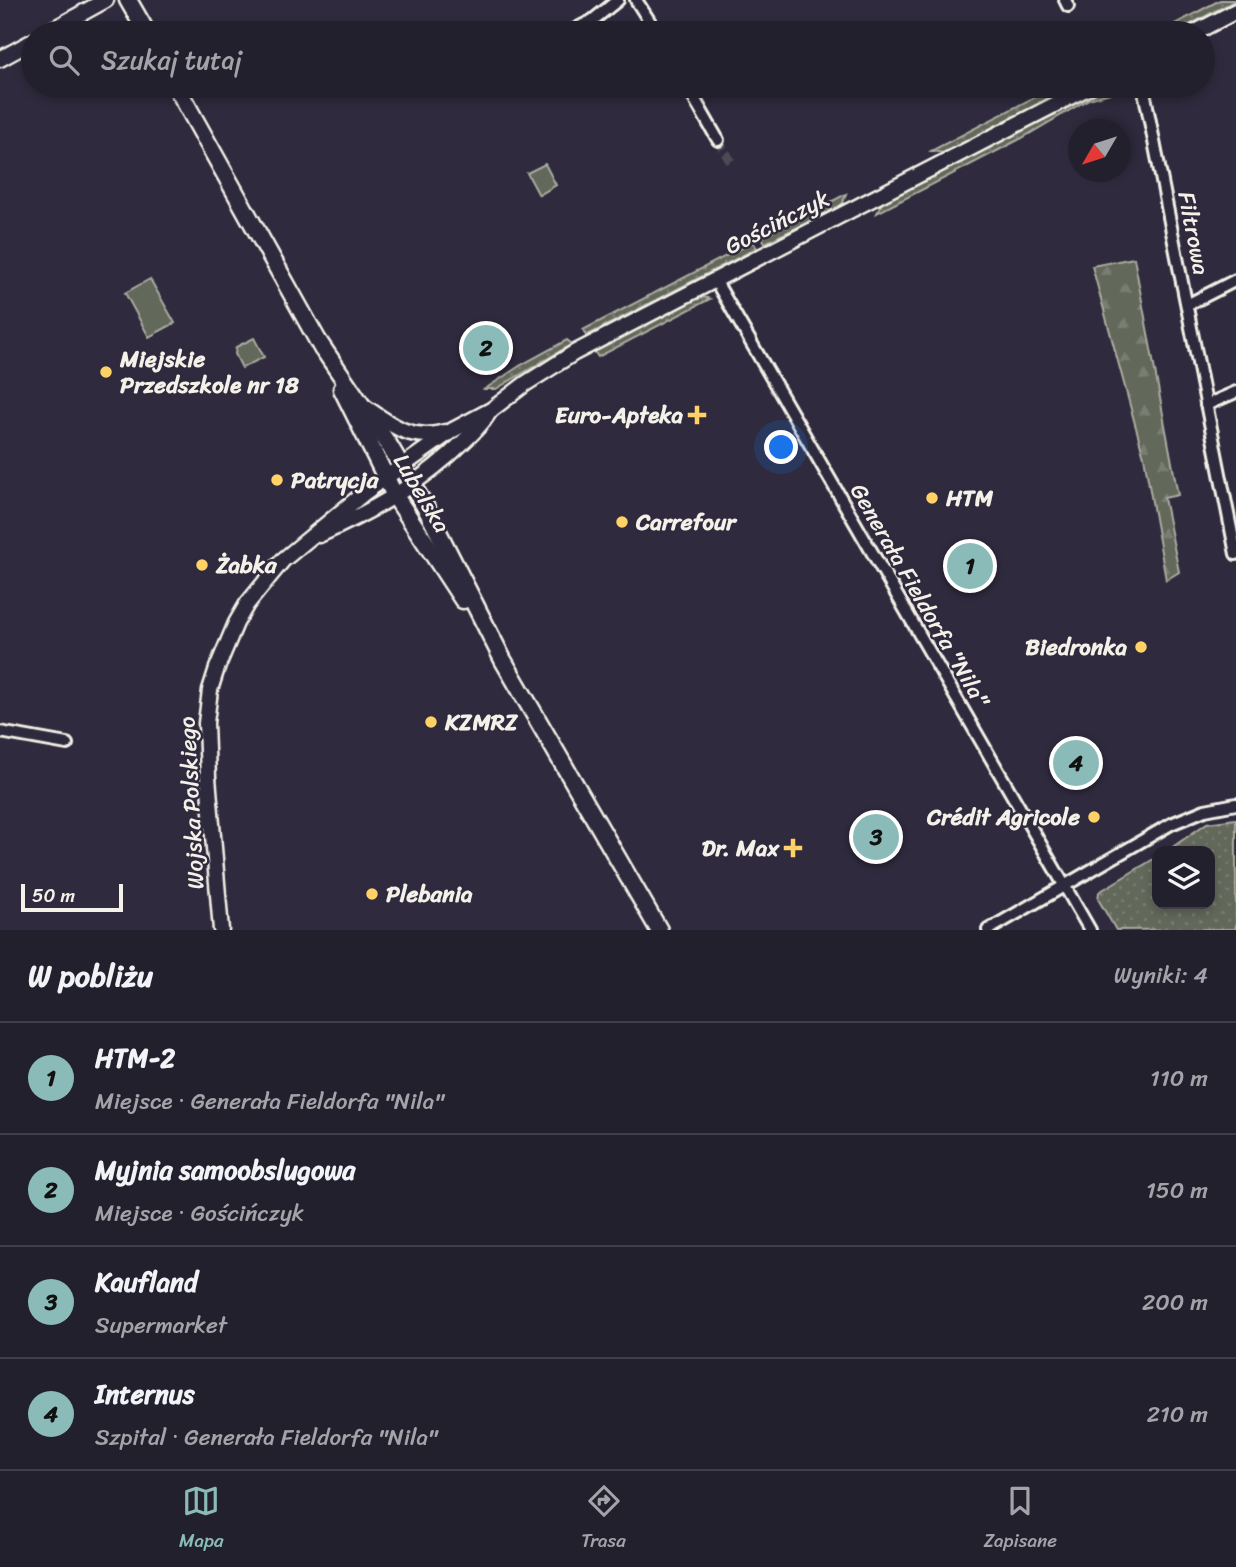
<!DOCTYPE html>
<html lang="pl">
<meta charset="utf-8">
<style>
:root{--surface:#23202e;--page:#2f2d3a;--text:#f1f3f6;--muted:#a3a3aa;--line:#403e4a;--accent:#8bbbb9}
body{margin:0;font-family:Sriracha,sans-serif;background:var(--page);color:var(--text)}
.controls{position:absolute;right:21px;bottom:21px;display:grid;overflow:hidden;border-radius:14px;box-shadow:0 4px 10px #0003}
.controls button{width:63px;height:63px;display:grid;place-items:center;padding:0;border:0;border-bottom:2px solid var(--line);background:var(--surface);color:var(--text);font:35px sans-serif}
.compass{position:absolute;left:1068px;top:119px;width:63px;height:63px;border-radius:50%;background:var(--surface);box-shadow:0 4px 10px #0003;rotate:231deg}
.scale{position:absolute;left:21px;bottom:18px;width:102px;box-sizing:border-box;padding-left:7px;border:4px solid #f4f1e8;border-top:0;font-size:19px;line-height:24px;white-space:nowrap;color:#f4f1e8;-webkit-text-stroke:5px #2f2a3d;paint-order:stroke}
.you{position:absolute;left:782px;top:448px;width:24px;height:24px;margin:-18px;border:5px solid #fff;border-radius:50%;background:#1a73e8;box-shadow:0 0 0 10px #1a73e833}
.badge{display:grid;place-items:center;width:46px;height:46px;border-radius:50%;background:var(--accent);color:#111;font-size:23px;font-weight:700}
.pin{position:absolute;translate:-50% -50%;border:4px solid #fff;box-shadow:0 2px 7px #0006}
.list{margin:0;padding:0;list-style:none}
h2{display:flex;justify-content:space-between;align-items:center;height:91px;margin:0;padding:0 28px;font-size:30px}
h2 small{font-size:23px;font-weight:400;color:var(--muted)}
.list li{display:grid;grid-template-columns:46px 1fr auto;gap:21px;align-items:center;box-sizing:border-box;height:112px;padding:0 28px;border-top:2px solid var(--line)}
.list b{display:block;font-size:26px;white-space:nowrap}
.list p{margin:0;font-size:23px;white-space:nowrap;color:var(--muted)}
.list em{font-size:23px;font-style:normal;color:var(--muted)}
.icon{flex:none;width:38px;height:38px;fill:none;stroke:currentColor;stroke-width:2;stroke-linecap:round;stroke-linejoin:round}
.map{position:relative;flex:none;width:1236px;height:930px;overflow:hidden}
.search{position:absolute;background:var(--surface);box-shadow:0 4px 10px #0003;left:21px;right:21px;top:21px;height:77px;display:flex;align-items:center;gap:18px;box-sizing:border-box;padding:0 24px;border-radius:38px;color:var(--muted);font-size:26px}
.sheet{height:539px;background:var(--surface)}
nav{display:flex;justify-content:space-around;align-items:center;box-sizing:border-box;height:98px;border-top:2px solid var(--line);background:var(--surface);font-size:19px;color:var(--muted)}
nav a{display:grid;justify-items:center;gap:4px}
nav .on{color:var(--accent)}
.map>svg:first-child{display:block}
.grass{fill:url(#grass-dots);stroke:#abaca1;stroke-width:2}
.forest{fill:url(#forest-firs);stroke:#abaca1;stroke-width:2}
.park{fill:#62675a;stroke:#abaca1;stroke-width:2}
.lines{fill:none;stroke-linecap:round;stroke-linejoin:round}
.minor-tunnel{stroke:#4d4857;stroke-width:10;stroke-dasharray:10 5;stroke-linecap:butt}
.minor-casing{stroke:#f4f1e8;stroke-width:16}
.tertiary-casing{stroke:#f4f1e8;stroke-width:19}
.secondary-casing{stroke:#f4f1e8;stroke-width:21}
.minor{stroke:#2f2a3d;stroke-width:10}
.tertiary{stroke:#2f2a3d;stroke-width:14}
.secondary{stroke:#2f2a3d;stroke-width:16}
.poi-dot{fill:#ffd166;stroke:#2f2a3d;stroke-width:2.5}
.labels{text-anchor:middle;stroke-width:5;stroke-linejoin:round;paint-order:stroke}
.street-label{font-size:23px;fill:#f4f1e8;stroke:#2f2a3d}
.poi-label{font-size:23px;font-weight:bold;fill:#f4f1e8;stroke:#2f2a3d;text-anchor:start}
</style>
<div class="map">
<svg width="1236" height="930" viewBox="0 0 1236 930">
<defs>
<pattern id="grass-dots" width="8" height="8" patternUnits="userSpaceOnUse" patternTransform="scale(1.75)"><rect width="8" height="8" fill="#62675a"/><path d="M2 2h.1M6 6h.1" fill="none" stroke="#797d72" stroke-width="1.8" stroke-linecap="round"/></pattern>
<pattern id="forest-firs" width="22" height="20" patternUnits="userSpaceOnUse" patternTransform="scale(1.75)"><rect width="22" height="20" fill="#62675a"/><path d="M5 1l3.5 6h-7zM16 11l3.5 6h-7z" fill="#797d72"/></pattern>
</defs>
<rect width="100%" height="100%" fill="#2f2a3d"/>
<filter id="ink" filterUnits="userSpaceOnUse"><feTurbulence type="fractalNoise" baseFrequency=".0143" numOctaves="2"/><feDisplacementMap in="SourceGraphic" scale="14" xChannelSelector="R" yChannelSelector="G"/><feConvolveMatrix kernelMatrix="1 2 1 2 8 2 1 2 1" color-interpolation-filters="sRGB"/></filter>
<g filter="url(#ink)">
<g class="grass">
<polygon points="1220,0 1236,0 1174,33 1158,33"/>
<polygon points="1056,86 1073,86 943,153 931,151"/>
<polygon points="1108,87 1110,93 1089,99 1022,138 877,213 883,201"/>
<polygon points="846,194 843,203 837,208 765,243 762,237"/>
<polygon points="753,242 757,248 586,336 583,330"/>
<polygon points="704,297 710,299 598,357 594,351 688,302"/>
<polygon points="567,340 572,344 496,389 485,389 521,365"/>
<polygon points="1236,819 1236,929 1116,930 1098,899 1099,892 1157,857 1157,904 1210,904 1210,851 1167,851 1207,823"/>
</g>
<polygon class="forest" points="1134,258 1178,495 1164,498 1179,572 1166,580 1144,457 1092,266"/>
<g class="park">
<polygon points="545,164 556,185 539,195 527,173"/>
<polygon points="150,279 175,323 149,337 125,293"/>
<polygon points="254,338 264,357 242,368 235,354 236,347"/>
</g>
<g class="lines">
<polyline class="minor-tunnel" points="718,140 731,162"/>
<defs>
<g id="minor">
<polyline points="636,0 657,33"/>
<polyline points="1065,0 1068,6"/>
<polyline points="568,33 593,20 618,0"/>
<polyline points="687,86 718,140"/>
<polyline points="1143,86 1236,554"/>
<polyline points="715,280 1090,930"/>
<polyline points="1187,305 1236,280"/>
<polyline points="1206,405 1236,392"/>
<polyline points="0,732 67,744"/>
<polyline points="988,930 1171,824 1205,810 1236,804"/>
</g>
<g id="tertiary">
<polyline points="46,33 106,0"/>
<polyline points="1194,33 1236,11"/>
<polyline points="0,59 33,41"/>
<path d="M 365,407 C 391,425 412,442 445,432"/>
<path d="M 319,535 C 370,512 406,492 449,455 C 464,441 479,429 490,411"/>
<polyline points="221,930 208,777 206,723 210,690 217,668 236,623 247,604 283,560 364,493 453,430 491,410 525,384 574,353 1091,86"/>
</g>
<g id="secondary">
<polyline points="128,0 147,33"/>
<polyline points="176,86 323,350"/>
<polyline points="318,341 390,447 427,510 503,660 659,930"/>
<polyline points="342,389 395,496 463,600"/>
</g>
</defs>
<use href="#minor" class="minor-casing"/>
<use href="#tertiary" class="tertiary-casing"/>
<use href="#secondary" class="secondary-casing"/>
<use href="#minor" class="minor"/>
<use href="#tertiary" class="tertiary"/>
<use href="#secondary" class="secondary"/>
</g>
</g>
<g class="poi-dot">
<circle cx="106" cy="372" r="7"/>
<path d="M693.5 404.5h7v7h7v7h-7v7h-7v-7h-7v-7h7z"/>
<circle cx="277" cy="480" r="7"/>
<circle cx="932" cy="498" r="7"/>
<circle cx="622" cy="522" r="7"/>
<circle cx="202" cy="565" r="7"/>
<circle cx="1141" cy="647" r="7"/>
<circle cx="431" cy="722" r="7"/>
<circle cx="1094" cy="817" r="7"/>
<path d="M789.5 837.5h7v7h7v7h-7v7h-7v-7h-7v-7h7z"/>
<circle cx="372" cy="894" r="7"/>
</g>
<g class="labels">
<g class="street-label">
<text transform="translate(777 222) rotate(-27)" y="8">Gościńczyk</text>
<text transform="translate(1194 233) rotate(79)" y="8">Filtrowa</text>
<text transform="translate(422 493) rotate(59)" y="8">Lubelska</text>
<text transform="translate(920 595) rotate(60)" y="8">Generała Fieldorfa "Nila"</text>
<text transform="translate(191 803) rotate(-93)" y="8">Wojska Polskiego</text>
</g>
<g class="poi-label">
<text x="120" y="367">Miejskie<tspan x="120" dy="26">Przedszkole nr 18</tspan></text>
<text x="683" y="423" text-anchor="end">Euro-Apteka</text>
<text x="291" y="488">Patrycja</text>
<text x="946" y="506">HTM</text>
<text x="636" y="530">Carrefour</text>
<text x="216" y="573">Żabka</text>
<text x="1127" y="655" text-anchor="end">Biedronka</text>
<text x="445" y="730">KZMRZ</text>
<text x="1080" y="825" text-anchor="end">Crédit Agricole</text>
<text x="779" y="856" text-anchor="end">Dr. Max</text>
<text x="386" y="902">Plebania</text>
</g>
</g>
</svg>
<div class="controls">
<button><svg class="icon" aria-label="layers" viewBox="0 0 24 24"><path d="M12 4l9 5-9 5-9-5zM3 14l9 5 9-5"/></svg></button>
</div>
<svg class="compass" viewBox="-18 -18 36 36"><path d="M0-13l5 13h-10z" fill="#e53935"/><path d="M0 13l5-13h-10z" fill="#a3a3aa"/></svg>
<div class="scale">50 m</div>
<div class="you"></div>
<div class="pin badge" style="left:970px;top:566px">1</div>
<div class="pin badge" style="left:486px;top:348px">2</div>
<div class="pin badge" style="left:876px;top:837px">3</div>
<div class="pin badge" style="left:1076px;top:763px">4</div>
<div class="search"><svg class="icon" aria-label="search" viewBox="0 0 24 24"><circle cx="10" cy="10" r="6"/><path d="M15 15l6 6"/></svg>Szukaj tutaj</div>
</div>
<section class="sheet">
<h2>W pobliżu<small>Wyniki: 4</small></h2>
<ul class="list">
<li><span class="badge">1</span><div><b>HTM-2</b><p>Miejsce · Generała Fieldorfa &quot;Nila&quot;</p></div><em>110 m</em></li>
<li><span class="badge">2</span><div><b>Myjnia samoobslugowa</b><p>Miejsce · Gościńczyk</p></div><em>150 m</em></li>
<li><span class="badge">3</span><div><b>Kaufland</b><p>Supermarket</p></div><em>200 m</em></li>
<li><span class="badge">4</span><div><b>Internus</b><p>Szpital · Generała Fieldorfa &quot;Nila&quot;</p></div><em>210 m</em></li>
</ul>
</section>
<nav>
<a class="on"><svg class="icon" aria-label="map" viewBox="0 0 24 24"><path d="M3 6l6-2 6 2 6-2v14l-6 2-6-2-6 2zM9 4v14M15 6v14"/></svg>Mapa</a>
<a><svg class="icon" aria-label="directions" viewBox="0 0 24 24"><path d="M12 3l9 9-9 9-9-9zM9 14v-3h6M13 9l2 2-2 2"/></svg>Trasa</a>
<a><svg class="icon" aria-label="saved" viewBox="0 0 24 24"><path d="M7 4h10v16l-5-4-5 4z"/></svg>Zapisane</a>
</nav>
